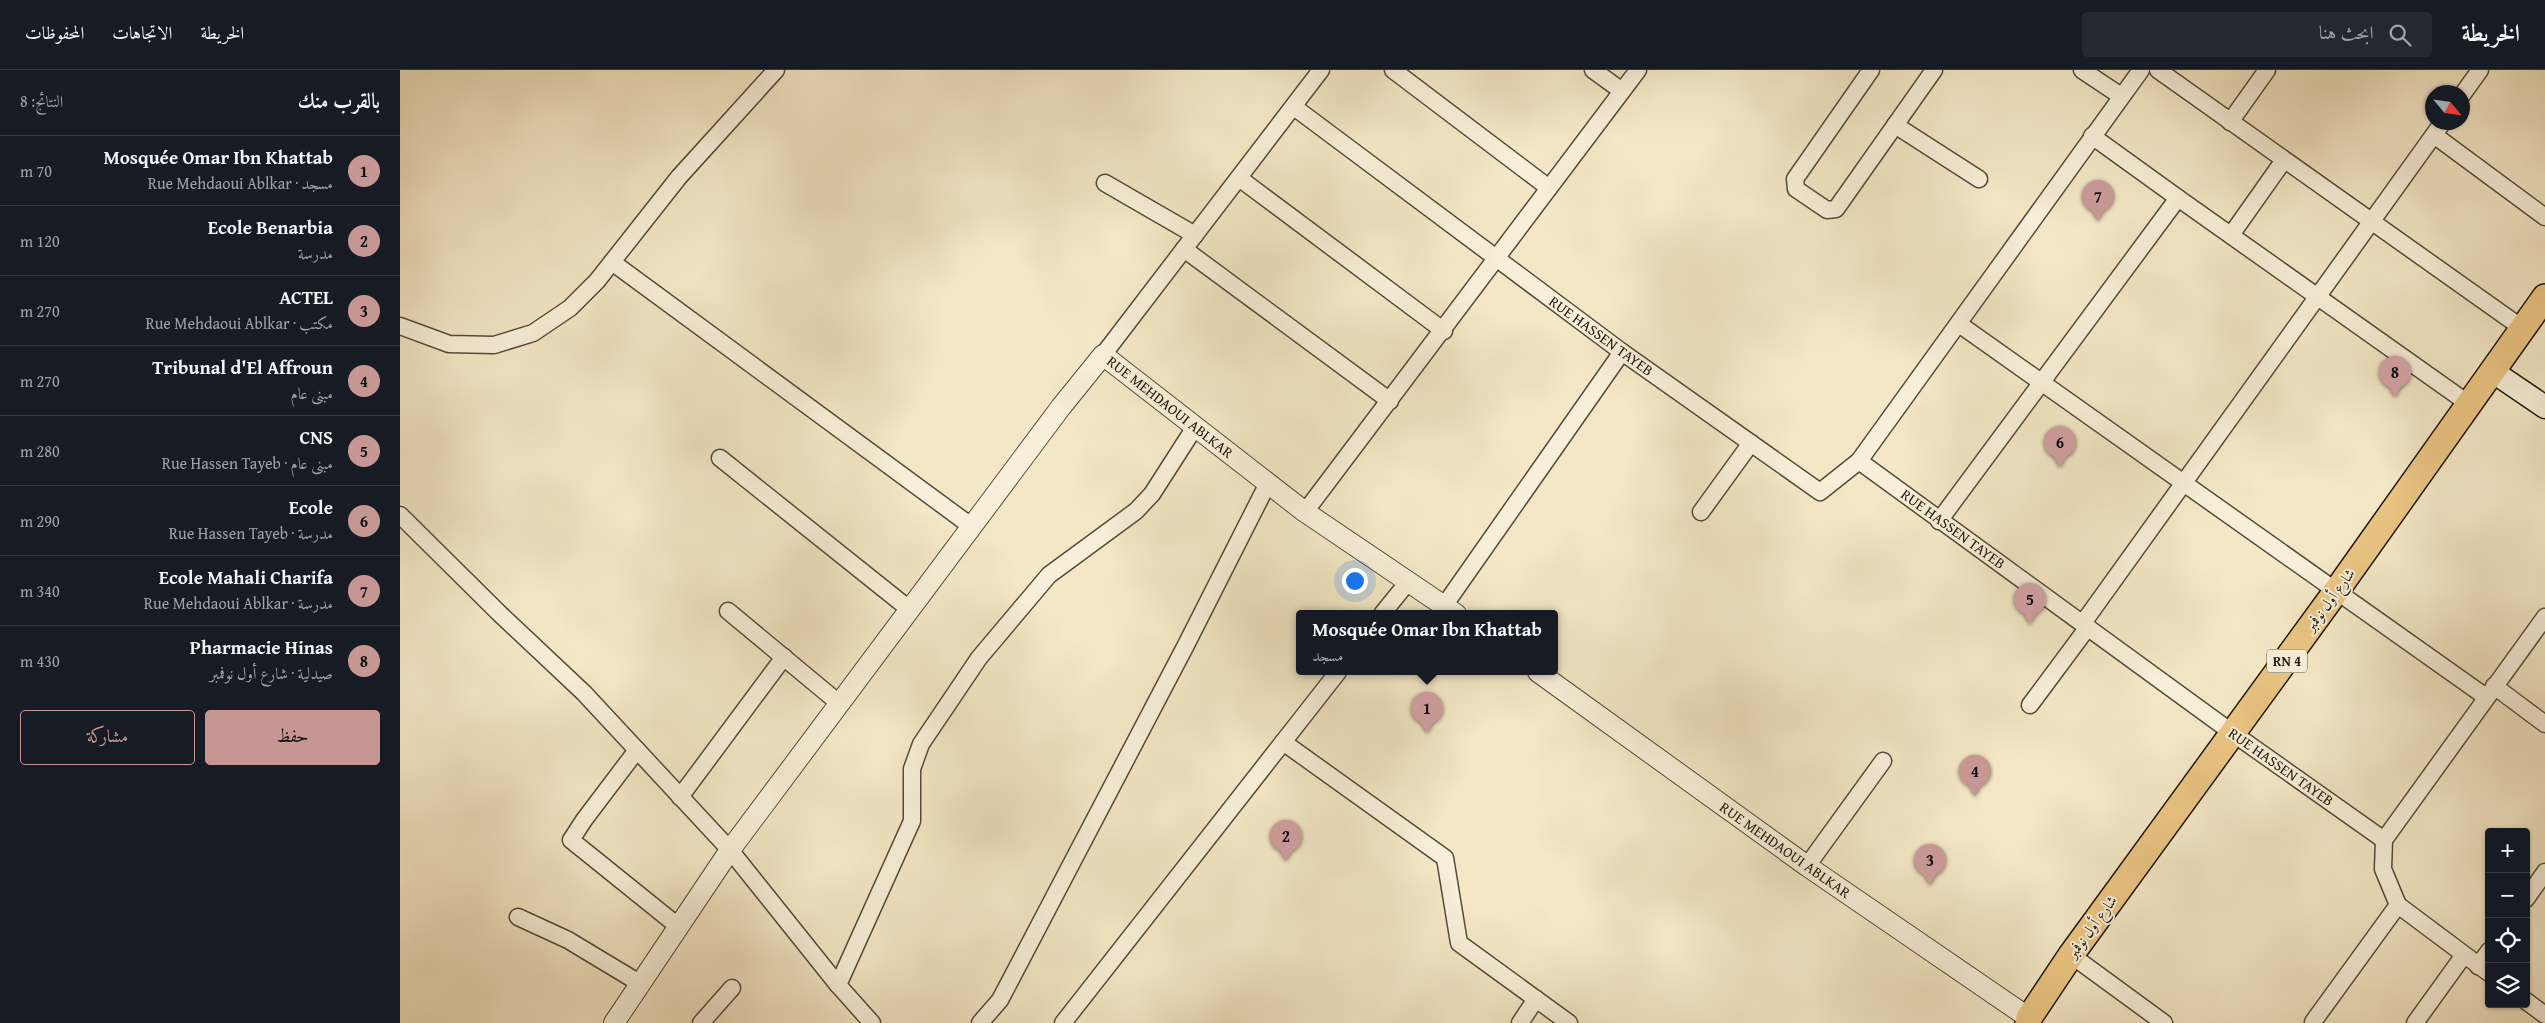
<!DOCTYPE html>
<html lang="ar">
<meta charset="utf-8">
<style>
:root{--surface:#171b24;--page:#242831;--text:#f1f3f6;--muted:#9ea1a6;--line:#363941;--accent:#c59692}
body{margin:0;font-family:"Gentium Book Plus",Amiri,serif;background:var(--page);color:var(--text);direction:rtl}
.controls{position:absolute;right:15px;bottom:15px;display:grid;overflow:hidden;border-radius:5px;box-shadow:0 1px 4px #0004}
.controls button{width:45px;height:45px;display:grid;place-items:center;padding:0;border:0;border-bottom:1px solid var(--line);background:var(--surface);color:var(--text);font:25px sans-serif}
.compass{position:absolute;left:2025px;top:15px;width:45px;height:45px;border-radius:50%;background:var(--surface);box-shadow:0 1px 4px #0004;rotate:119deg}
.you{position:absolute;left:954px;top:510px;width:18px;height:18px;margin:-12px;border:4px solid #fff;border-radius:50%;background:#1a73e8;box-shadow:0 0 0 8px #1a73e833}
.badge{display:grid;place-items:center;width:32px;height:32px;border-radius:50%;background:var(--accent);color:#111;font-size:16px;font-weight:700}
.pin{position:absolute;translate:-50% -41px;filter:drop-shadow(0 1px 2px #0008)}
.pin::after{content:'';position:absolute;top:26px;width:18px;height:15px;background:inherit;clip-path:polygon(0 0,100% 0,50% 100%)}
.popup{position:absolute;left:896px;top:540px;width:262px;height:65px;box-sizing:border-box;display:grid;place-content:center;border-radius:5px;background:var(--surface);filter:drop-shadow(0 1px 4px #0005);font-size:16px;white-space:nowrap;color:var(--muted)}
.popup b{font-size:19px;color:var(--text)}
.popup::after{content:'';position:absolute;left:50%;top:100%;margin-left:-10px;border:10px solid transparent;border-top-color:var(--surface)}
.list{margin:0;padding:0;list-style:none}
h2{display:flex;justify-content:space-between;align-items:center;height:65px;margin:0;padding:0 20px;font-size:21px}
h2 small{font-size:16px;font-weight:400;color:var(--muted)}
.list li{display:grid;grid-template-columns:32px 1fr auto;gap:15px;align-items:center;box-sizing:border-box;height:70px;padding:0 20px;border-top:1px solid var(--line)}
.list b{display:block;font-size:19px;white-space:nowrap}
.list p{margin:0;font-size:16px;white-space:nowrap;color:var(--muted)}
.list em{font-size:16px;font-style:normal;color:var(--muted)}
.actions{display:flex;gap:10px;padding:15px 20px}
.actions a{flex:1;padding:11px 0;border:1px solid var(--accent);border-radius:5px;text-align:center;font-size:18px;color:var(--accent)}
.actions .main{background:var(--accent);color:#111}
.icon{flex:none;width:28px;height:28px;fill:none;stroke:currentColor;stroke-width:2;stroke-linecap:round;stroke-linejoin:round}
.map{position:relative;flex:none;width:2145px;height:953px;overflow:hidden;direction:ltr}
header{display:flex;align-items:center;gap:30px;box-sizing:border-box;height:70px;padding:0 25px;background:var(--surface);border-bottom:1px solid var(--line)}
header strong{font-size:24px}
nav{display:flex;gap:28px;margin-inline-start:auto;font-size:18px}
.search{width:350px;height:45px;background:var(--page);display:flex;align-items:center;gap:12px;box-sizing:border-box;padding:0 18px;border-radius:5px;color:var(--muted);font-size:19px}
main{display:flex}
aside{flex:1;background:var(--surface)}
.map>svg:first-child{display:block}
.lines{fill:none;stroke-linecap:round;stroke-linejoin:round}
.minor-casing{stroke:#554c3b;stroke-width:19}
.tertiary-casing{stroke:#554c3b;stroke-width:22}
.secondary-casing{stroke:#20180d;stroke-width:25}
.primary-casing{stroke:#20180d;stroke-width:28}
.minor{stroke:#f7efd9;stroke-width:16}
.tertiary{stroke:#f7efd9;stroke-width:20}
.secondary{stroke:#f7efd9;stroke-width:22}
.primary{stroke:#eac482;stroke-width:25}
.labels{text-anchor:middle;stroke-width:4;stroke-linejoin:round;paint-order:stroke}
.shield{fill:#f7efd9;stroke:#60584a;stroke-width:1}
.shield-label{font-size:14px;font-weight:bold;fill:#20180d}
.street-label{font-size:15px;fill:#20180d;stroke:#f7efd9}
</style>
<header>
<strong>الخريطة</strong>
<div class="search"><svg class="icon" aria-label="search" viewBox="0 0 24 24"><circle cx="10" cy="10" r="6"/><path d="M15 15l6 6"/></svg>ابحث هنا</div>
<nav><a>الخريطة</a><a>الاتجاهات</a><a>المحفوظات</a></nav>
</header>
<main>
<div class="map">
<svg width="2145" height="953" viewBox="0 0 2145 953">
<rect width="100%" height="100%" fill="#f3e7c5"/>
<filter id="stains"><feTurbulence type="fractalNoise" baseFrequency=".004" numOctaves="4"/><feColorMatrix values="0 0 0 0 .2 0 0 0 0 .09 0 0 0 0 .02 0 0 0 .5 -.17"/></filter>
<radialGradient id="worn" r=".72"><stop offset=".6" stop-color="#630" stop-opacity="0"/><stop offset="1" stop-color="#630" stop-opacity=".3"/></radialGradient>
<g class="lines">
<defs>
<g id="minor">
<polyline points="993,0 1149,118"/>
<polyline points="1193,0 1222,21"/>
<polyline points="1471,0 1395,109 1396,119 1427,140 1436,139 1534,0"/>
<polyline points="1682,0 1721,26"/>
<polyline points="1758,0 2122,258"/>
<polyline points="2062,25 2080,0"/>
<polyline points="894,37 1222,282 1420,422 1459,391 1741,0"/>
<polyline points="1830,52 1867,0"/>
<polyline points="1495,55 1579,109"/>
<polyline points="2034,65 2145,147"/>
<polyline points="1692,66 1778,128"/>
<polyline points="839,108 1044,261"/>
<polyline points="705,113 795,165"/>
<polyline points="1831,165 1884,90"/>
<polyline points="784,179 990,331"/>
<polyline points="212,192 571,456"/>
<polyline points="1559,254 2086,627"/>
<polyline points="0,256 49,274 94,275 133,263 170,238 197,211 279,107 376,0"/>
<polyline points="703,285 921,0"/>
<polyline points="320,388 509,539"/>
<polyline points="1459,391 1834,664 1984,770 1983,799 1998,835 2089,903"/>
<polyline points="905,442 1238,0"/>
<polyline points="1301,442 1351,373"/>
<polyline points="0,445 100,544 184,623 330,780 438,915 472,953"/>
<polyline points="1539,451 1778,128 2069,334"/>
<polyline points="1044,536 1222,282"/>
<polyline points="328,541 440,634"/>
<polyline points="982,544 1008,512"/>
<polyline points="1683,553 2043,52"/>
<polyline points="2094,616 2145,654"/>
<polyline points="1630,635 1688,557"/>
<polyline points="883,672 1045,788 1059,873 1169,953"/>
<polyline points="237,680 184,750 171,770 279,857"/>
<polyline points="280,727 384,587"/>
<polyline points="1984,770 2145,547"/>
<polyline points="1407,796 1483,691"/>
<polyline points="2126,829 2145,802"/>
<polyline points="118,847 168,870 241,914"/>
<polyline points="1671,885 1764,953"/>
<polyline points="2078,896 2089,881"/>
<polyline points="438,915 512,751 512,699 521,674 579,588 649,505 736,441 752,424 795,357"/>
<polyline points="2126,931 2145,945"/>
<polyline points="1913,952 1998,835"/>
<polyline points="301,953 332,918"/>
<polyline points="580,953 600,930 786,575 868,413"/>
<polyline points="663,953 938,602"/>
<polyline points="1120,953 1136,929"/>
<polyline points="2015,953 2064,885"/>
</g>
<g id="tertiary">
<polyline points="1138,602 1407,796 1629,948"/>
<polyline points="214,953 330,780 661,337 703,285 905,442 1056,544"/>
</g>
<polyline id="secondary" points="2092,301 2145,337"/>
<polyline id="primary" points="1628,953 1629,948 1671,885 1937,520 2145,227"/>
</defs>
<use href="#minor" class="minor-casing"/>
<use href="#tertiary" class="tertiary-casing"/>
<use href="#secondary" class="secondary-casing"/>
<use href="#primary" class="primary-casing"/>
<use href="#minor" class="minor"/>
<use href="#tertiary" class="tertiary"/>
<use href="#secondary" class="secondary"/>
<use href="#primary" class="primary"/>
</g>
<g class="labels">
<rect class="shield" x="1867" y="579.5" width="40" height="23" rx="4"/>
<g class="shield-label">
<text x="1887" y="596">RN 4</text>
</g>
<g class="street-label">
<text transform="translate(1201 266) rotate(36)" y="5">RUE HASSEN TAYEB</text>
<text transform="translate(770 337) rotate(38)" y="5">RUE MEHDAOUI ABLKAR</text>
<text transform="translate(1553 459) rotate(36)" y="5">RUE HASSEN TAYEB</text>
<text transform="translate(1930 530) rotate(-54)" y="5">شارع أول نوفمبر</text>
<text transform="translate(1881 697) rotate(35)" y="5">RUE HASSEN TAYEB</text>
<text transform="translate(1385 780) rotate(35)" y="5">RUE MEHDAOUI ABLKAR</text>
<text transform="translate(1692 857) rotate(-54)" y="5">شارع أول نوفمبر</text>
</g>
</g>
<rect width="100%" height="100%" filter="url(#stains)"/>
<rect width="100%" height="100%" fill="url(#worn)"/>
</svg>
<div class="controls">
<button>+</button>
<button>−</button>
<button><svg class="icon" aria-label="locate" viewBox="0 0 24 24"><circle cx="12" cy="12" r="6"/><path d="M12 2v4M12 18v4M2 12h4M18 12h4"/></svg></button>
<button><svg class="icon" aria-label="layers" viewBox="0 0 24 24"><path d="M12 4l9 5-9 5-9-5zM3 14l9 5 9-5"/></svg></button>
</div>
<svg class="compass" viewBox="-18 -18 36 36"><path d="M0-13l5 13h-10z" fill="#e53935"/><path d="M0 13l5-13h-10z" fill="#9ea1a6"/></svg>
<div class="you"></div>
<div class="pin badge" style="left:1027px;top:663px">1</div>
<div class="popup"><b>Mosquée Omar Ibn Khattab</b>مسجد</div>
<div class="pin badge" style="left:886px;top:791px">2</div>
<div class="pin badge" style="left:1530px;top:815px">3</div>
<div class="pin badge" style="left:1575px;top:726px">4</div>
<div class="pin badge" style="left:1630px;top:554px">5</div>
<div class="pin badge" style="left:1660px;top:397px">6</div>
<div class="pin badge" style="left:1698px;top:151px">7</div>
<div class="pin badge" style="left:1995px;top:327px">8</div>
</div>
<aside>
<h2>بالقرب منك<small>النتائج: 8</small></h2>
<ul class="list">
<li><span class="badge">1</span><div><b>Mosquée Omar Ibn Khattab</b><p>مسجد · Rue Mehdaoui Ablkar</p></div><em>70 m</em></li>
<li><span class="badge">2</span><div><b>Ecole Benarbia</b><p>مدرسة</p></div><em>120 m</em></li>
<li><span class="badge">3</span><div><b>ACTEL</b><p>مكتب · Rue Mehdaoui Ablkar</p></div><em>270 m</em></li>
<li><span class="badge">4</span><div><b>Tribunal d'El Affroun</b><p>مبنى عام</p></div><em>270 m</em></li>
<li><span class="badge">5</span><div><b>CNS</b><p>مبنى عام · Rue Hassen Tayeb</p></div><em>280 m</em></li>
<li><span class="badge">6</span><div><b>Ecole</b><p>مدرسة · Rue Hassen Tayeb</p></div><em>290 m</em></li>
<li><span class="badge">7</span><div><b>Ecole Mahali Charifa</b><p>مدرسة · Rue Mehdaoui Ablkar</p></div><em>340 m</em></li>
<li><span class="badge">8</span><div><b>Pharmacie Hinas</b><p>صيدلية · شارع أول نوفمبر</p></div><em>430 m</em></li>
</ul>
<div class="actions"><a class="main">حفظ</a><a>مشاركة</a></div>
</aside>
</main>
